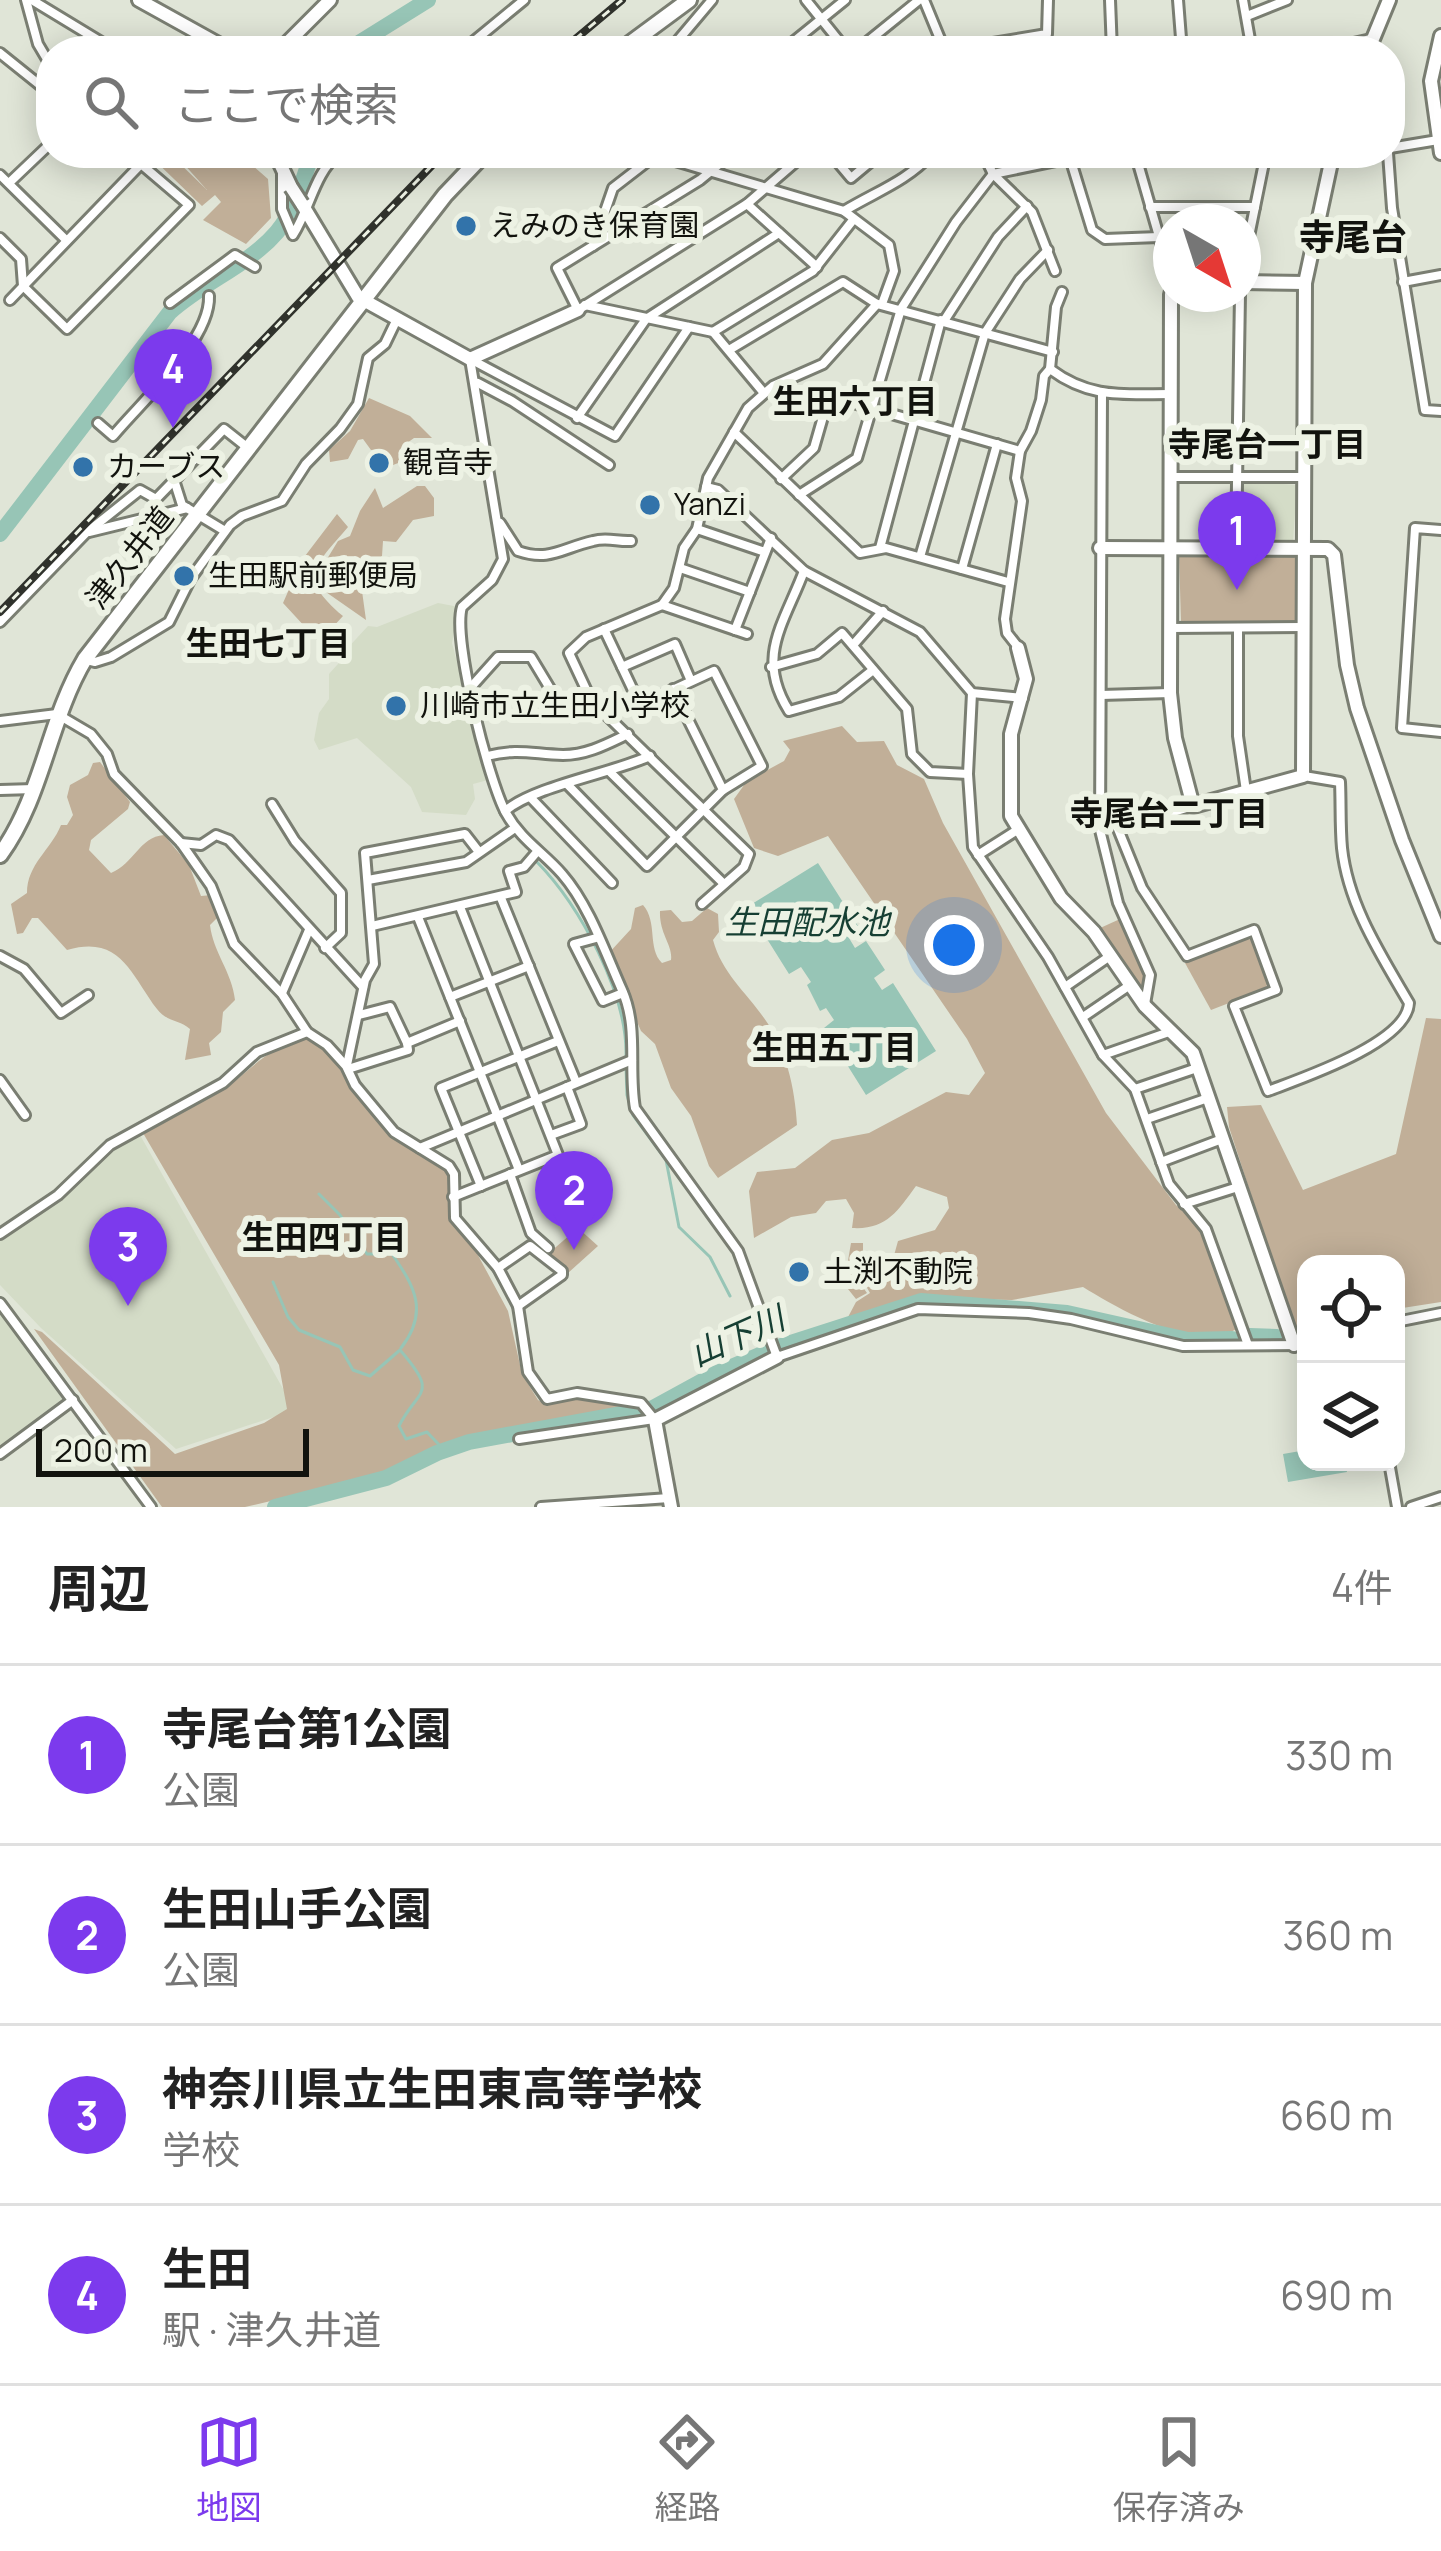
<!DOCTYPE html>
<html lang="ja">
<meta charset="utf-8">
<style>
:root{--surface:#fff;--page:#f2f2f2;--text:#222;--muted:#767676;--line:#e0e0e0;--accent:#7c3aed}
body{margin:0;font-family:Manrope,"Noto Sans JP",sans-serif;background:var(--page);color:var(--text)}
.controls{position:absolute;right:36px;bottom:36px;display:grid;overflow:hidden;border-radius:24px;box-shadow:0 6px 30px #0003}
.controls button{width:108px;height:108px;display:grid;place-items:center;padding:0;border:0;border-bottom:3px solid var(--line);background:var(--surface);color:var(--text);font:60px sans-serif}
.compass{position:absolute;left:1153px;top:204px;width:108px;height:108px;border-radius:50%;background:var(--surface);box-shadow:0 6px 30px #0003;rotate:141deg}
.scale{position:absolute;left:36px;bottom:30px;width:273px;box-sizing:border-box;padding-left:12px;border:6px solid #12130e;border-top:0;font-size:33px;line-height:42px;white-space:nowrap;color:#12130e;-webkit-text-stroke:9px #edf2e4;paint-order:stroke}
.you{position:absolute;left:954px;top:945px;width:42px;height:42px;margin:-30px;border:9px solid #fff;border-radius:50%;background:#1a73e8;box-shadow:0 0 0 18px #1a73e833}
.badge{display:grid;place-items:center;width:78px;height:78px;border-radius:50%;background:var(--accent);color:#fff;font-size:39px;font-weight:700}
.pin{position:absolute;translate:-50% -99px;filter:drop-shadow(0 3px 6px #0008)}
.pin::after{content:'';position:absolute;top:63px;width:42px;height:36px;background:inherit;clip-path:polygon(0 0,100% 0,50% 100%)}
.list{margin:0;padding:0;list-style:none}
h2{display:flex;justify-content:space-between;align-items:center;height:156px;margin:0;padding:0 48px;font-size:51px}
h2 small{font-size:39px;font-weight:400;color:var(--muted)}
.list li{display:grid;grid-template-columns:78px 1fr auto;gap:36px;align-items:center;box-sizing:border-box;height:180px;padding:0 48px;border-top:3px solid var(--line)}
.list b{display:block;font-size:45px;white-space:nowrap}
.list p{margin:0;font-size:39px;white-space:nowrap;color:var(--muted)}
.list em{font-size:39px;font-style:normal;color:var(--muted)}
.icon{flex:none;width:66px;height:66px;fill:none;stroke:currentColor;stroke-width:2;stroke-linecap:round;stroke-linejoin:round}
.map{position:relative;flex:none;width:1441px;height:1507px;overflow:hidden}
.search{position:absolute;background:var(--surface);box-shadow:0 6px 30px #0003;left:36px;right:36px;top:36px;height:132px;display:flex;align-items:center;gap:30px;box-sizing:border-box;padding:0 42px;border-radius:48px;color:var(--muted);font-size:45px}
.sheet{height:876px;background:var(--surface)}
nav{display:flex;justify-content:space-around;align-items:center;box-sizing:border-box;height:168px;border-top:3px solid var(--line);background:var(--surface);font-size:33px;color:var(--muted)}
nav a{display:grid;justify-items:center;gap:6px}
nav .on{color:var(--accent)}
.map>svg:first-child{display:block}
.built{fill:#d4dcc7}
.green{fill:#c1af98}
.water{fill:#97c5b6}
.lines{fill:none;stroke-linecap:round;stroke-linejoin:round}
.stream{stroke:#97c5b6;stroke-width:3}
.river{stroke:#97c5b6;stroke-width:16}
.street-casing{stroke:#7a7e72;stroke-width:14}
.secondary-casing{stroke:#7a7e72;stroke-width:18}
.primary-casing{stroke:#7a7e72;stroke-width:20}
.street{stroke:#fff;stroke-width:8}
.secondary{stroke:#fff;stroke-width:12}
.primary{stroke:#fff;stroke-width:14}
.rail-casing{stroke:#30322c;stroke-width:8}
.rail{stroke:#edf2e4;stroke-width:3;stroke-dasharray:9;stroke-linecap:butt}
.secondary-bridge-casing{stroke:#7a7e72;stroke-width:18;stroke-linecap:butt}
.secondary-bridge{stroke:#fff;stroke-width:12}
.poi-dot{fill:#3273aa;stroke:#edf2e4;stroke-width:4.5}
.labels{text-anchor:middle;stroke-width:12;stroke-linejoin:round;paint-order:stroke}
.poi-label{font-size:30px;fill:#12130e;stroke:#edf2e4;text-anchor:start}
.street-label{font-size:30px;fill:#12130e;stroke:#edf2e4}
.neighbourhood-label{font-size:33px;font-weight:bold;fill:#12130e;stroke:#edf2e4}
.water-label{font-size:33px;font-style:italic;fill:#163f33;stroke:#edf2e4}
.quarter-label{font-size:36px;font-weight:bold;fill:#12130e;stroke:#edf2e4}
</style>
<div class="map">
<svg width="1441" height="1507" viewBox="0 0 1441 1507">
<rect width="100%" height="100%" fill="#e0e5d7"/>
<g class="built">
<polygon points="1244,481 1297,485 1293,542 1244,542 1241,538 1241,484"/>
<polygon points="438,603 459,607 452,643 488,780 473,784 475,799 466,815 422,812 411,787 357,738 319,750 314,740 319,713 329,699 329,674 346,655 344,652 368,626 377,627"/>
<polygon points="140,1135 295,1410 176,1449 41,1328 0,1285 0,1239 67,1194 113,1150"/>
<polygon points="0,1312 64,1397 63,1403 0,1448"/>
</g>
<g class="green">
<polygon points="147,153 169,153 207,190 174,153 238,153 268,179 271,218 246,244 203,220 221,202 215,195 202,206"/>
<polygon points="369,398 410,416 432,438 414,438 407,443 406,460 393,465 381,449 371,450 363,439 358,440 348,459 330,462 329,450 350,431"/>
<polygon points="417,486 425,486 434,498 434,516 413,520 396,542 383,541 382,556 371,564 362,591 366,620 323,590 319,572 338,541 350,536 360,511 375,488 383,508"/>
<path d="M 337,514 L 348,527 C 314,567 297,577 343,616 L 319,642 L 283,603 L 302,560 Z"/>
<polygon points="1179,554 1291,554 1295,558 1296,621 1181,623"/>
<path d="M 842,726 L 857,742 L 884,741 L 897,765 L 924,779 L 943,823 L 1106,1113 L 1176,1205 L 1197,1224 L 1238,1328 C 1197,1355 1119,1309 1083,1287 L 1012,1300 L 919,1298 L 847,1319 L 856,1302 L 870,1293 L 866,1286 L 893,1259 L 898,1241 L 935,1230 L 949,1208 L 947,1197 L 916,1186 C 897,1212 886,1230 852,1228 L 854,1213 L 846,1199 L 826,1201 L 816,1213 L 791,1217 L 754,1238 L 749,1191 L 757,1172 L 795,1168 L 832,1140 L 869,1133 L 946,1092 L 969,1095 L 985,1073 L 967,1039 L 828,836 L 778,856 L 754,848 L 734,799 L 747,781 L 784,761 L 790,750 L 783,741 Z"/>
<path d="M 100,762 L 130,802 L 128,809 L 91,840 L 89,850 L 111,873 C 134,864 139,837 164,835 L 189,865 L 201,896 L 212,895 L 220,915 L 210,925 C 213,952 232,972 235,1000 L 223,1012 L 221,1032 L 209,1043 L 211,1055 L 185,1060 L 190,1029 C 180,1020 167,1022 157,1009 C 131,975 121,934 67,950 L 38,918 L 32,918 L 23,933 L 17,934 L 11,904 L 27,893 C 27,864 51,850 61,825 L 67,825 L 73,815 L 67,797 L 70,785 L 88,775 L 93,763 Z"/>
<path d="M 643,905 C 658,922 647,948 662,963 L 671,960 C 673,945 659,934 660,911 L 671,910 L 682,922 L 692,921 L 707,908 L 718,914 L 719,932 L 713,940 C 722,973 745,991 764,1018 C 786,1048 795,1088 797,1125 L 718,1178 L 709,1166 L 691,1116 L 671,1088 L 655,1044 L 641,1031 L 608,954 L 631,929 L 635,908 Z"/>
<polygon points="1120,919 1145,974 1146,989 1141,990 1098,929"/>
<polygon points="1247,938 1253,941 1268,983 1265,989 1211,1010 1185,963"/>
<polygon points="1426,1018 1441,1019 1441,1302 1396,1309 1396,1264 1306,1264 1306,1330 1295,1330 1229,1127 1227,1107 1261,1105 1303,1190 1396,1154"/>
<path d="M 310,1037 L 336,1059 L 351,1086 L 399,1141 L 443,1165 L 449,1173 L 451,1218 L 472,1244 L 508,1311 L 522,1374 L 538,1400 L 546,1404 L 578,1398 L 638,1409 L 534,1423 L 469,1438 L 385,1474 L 245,1507 L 162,1507 L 34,1329 L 42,1332 L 175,1454 L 264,1423 L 287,1409 L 279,1365 L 143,1133 C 168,1119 195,1106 220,1091 C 259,1066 259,1051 310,1037 Z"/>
<polygon points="578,1228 598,1246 568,1273 549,1253"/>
<polygon points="851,1243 863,1243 863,1261 874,1270 862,1286 867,1293 856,1299 844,1284"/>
</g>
<g class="water">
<polygon points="818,863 860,929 849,938 855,948 866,941 885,970 874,978 882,990 893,983 936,1051 866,1095 824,1028 834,1020 826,1008 820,1011 807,985 811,982 801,967 789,974 747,907"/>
<polygon points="1306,1450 1306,1462 1345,1462 1347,1472 1288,1482 1283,1454"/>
</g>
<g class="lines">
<g class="stream">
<path d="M 537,862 C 580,906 628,994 626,1057"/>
<polyline points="626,1067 627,1095 633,1115 666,1160 679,1227 710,1257 730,1296"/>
<path d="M 319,1194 L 340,1215 L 367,1254 L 392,1254 C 415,1287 429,1312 401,1348"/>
<path d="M 273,1282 L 288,1317 L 299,1330 L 340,1347 L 353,1370 L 370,1376 L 400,1350 C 440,1396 418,1388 399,1426 L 406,1439 L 427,1432 L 444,1450"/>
</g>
<g class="river">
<polyline points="346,51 428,0"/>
<path d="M 0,534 L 170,312 C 203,282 249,265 277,232 C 296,209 303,180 312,153"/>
<polyline points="1250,1336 1277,1337"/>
<polyline points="1299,1338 1306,1337"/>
<polyline points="275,1507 386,1478 437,1453 469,1442 653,1408 717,1373 781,1346 921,1301 1067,1313 1188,1340 1232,1339"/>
</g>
<defs>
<g id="street">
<polyline points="26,0 38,44 51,66"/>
<polyline points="32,0 116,51"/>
<polyline points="806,0 847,51"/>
<polyline points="924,0 945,51"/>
<polyline points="1110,0 1112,51"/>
<polyline points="1178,0 1182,51"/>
<polyline points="1243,0 1252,51"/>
<polyline points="1247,16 1287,0"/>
<polyline points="462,51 524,0"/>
<polyline points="669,51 712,0"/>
<polyline points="782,51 845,0"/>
<polyline points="856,51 919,0"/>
<polyline points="944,51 1047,34 1048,0"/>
<polyline points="1318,51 1371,39"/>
<polyline points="0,53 51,94"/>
<polyline points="1390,148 1438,140"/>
<polyline points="733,153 700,180 557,268 578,310 747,204 806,153"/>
<polyline points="830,153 851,178 881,153"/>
<polyline points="983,153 993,174 1032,212 1055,271"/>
<polyline points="1135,153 1171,278"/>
<polyline points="1388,153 1392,208 1425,410 1441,411"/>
<polyline points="655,155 844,211 889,245 894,271 882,304"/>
<polyline points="1070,158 1092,230 1105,239 1159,237"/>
<path d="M 282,173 L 282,209 L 293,235 C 311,206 314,174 339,153"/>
<polyline points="0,175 66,240"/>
<polyline points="9,183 51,143"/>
<polyline points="747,204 817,267"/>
<polyline points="1150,207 1255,207"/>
<path d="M 844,211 C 879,190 904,183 933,153"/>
<polyline points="0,238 21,259 23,286 67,329 189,205 128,153"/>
<polyline points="593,246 613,188 657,154"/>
<polyline points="1243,266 1266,153"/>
<polyline points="1403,282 1441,275"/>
<polyline points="10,300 142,163"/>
<polyline points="170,303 235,255 255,267"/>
<polyline points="585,305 713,332 763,392"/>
<polyline points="944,321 998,237 1027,206"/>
<polyline points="713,332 813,271 853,220"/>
<polyline points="729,350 843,282 877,304 1053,352"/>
<path d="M 470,359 L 503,559 L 492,580 L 462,607 C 452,639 489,782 506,813 C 521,840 544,853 562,874 C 589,905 605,952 622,990 C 639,1028 628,1068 635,1108 L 738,1251 L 777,1357 L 918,1309 L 1029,1313 L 1071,1319 L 1183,1346 L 1306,1345"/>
<polyline points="472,360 615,436 689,327"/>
<path d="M 1050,369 C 1090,399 1123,394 1171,394"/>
<polyline points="478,383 512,401 609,465"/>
<polyline points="1102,394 1100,830 1118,903 1150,975 1145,1004"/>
<polyline points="577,418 646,319 779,233"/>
<path d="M 98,423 L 113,436 C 141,402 211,340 209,296"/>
<polyline points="734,432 860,553 886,548 1008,582"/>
<polyline points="1171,477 1305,477"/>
<polyline points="781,479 814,448 829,396 1020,451"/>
<polyline points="175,483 182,505 225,531"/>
<polyline points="706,487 718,490 804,571 920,632 972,693 1023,698"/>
<polyline points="799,495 857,458 901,309 956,222 993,174 1095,153"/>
<path d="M 500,523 L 518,551 C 550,562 562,548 593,541 C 607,537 618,542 631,541"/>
<polyline points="697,529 765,552"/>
<polyline points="1441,530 1415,528 1402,728 1441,732"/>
<polyline points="89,532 187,508"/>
<polyline points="1236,547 1240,294"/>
<polyline points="880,548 941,320"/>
<polyline points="920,557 985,333 1020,279 1048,250"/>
<polyline points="680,568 750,592"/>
<polyline points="962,569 997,444"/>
<path d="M 804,571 C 784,624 755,657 789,711 L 839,697 L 873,670"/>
<polyline points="662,605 747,634"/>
<polyline points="0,622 86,533 140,490 156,499 224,429 248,448"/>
<polyline points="1170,628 1303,627"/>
<polyline points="1238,628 1238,736 1246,791"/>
<polyline points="604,629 640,705 714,671 762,766 723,790"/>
<polyline points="735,630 771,538"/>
<polyline points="853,645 883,611"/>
<polyline points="1018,647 1007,633 1005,619 1022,501 1016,478 1020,451 1031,431 1041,400 1044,376 1050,369 1056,307 1062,292"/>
<polyline points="87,660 95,662 111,657 169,622 191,578 230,525 242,516 282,501 306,464 340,429 358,404 368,358 385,344 397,319"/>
<polyline points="622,667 675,644 691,681"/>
<polyline points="771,667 817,654 842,633 907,709 912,754 930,772 968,774"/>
<polyline points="472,686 498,657 531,657 566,715"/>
<polyline points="972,693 968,774 973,847 1048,957 1103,1055 1135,1089 1169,1184 1206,1229 1248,1345"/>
<polyline points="1101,695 1170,693"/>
<polyline points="0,721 57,714 91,734 107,754 114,774 181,843 211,886 234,944 282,994 307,1032 327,1045 346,1066 355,1085 394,1132 449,1166 454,1174 455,1218 498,1268 518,1306 528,1372 547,1399 577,1393 641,1403 655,1420"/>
<path d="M 487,756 C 518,748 532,754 563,755 C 587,755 607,744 628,734"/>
<polyline points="611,773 724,884"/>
<polyline points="567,784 647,866 723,790 673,689"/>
<polyline points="0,790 34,789"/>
<polyline points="531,798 612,883"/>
<polyline points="272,804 295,841 341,893 341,933 325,948"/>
<path d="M 1193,806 L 1118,829 L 1142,888 L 1187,956 L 1254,930 L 1276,990 L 1234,1006 L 1268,1091 C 1302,1078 1407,1043 1409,1003 C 1381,955 1348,905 1342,848 C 1340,826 1341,804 1340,782 L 1304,776"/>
<path d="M 505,811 C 535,786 609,774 650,756"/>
<polyline points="181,843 201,845 216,835 229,840 363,987"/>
<polyline points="978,855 1019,829"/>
<polyline points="368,880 466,862 515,828"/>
<polyline points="501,898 576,1082"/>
<polyline points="702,904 744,867 749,854 591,700 569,653 586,637 662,605 674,588 684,548 697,529 708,478 748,408 773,386 823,364 877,304"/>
<polyline points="418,917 519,1170"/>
<polyline points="372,926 516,892 509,871 524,867 536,853"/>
<polyline points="596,938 574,944 603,1001 623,993"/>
<polyline points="0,956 24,969 61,1013 88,995"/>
<polyline points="1065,987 1110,956"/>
<polyline points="282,993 309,930"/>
<polyline points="450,997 529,966"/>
<polyline points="359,1015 390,1007 407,1043 460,1021"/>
<polyline points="1083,1017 1130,985"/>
<polyline points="1103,1055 1169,1032"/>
<polyline points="347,1065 365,980 374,964 365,853 465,834 479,852"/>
<polyline points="348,1069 408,1050 407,1043"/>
<polyline points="0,1080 25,1115"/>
<polyline points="1135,1089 1197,1068"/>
<polyline points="1147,1119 1208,1098"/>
<polyline points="551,1135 581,1124 567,1087"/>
<polyline points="420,1148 632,1060"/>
<polyline points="1161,1162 1222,1139"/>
<polyline points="510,1174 531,1233 548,1248"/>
<polyline points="481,1186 441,1088 558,1041"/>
<polyline points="453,1197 558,1155 460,907"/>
<polyline points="1184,1204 1238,1187"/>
<polyline points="0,1234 58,1195 110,1145 223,1083 257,1052 307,1032"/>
<polyline points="498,1268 530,1246 562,1271 562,1275 518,1306"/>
<polyline points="0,1303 151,1507"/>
<polyline points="1396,1322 1441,1313"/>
<polyline points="519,1439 654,1419"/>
<polyline points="0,1454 73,1400"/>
<polyline points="1389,1462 1397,1507"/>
<polyline points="541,1507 669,1498"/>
<polyline points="1411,1507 1441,1497"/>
</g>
<g id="secondary">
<polyline points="139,0 231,51"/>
<polyline points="1441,36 1431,81 1441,153"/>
<polyline points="279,51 330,0"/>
<polyline points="1368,51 1389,0"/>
<polyline points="275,153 291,187"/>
<polyline points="302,204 358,297 470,359 578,310"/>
<polyline points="1243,282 1305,283"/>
<polyline points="1171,294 1170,693 1175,738 1193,806 1303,776 1305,283 1333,153"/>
<polyline points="1100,548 1328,549 1334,555 1347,665 1357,708 1402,840 1441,936"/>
<polyline points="1018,648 1026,679 1011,734 1011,816 1061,898 1094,932 1145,1006 1193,1053 1294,1345"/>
<polyline points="671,1507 655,1420 777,1357"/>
</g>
<g id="primary">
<polyline points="620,51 689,0"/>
<path d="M 0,855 C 43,796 48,721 85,659 L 445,195 L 485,153"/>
</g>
</defs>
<use href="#street" class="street-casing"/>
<use href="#secondary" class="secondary-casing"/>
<use href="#primary" class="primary-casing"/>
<use href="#street" class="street"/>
<use href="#secondary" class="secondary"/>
<use href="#primary" class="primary"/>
<defs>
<g id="rail">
<polyline points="561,51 622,0"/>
<polyline points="0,612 444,153"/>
</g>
</defs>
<use href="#rail" class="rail-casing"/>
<use href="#rail" class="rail"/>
<defs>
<polyline id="secondary-bridge" points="291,187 302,204"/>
</defs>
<use href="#secondary-bridge" class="secondary-bridge-casing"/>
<use href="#secondary-bridge" class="secondary-bridge"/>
</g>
<g class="poi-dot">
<circle cx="466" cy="226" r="12"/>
<circle cx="379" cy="463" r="12"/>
<circle cx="83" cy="467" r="12"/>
<circle cx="650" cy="505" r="12"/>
<circle cx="184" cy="576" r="12"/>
<circle cx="396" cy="706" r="12"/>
<circle cx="799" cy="1272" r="12"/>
</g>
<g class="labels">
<g class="poi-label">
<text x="490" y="236">えみのき保育園</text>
<text x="403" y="473">観音寺</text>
<text x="107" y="477">カーブス</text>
<text x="674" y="515">Yanzi</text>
<text x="208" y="586">生田駅前郵便局</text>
<text x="420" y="716">川崎市立生田小学校</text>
<text x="823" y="1282">土渕不動院</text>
</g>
<g class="street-label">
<text transform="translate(130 558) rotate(-52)" y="10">津久井道</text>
</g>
<g class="neighbourhood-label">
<text x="855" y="413">生田六丁目</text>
<text x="1267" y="456">寺尾台一丁目</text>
<text x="268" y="655">生田七丁目</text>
<text x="1169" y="825">寺尾台二丁目</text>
<text x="834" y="1059">生田五丁目</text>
<text x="324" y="1249">生田四丁目</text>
</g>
<g class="water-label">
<text x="807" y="934">生田配水池</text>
<text transform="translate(737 1336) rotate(-24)" y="12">山下川</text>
</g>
<g class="quarter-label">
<text x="1353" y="250">寺尾台</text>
</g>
</g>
</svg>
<div class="controls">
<button><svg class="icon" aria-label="locate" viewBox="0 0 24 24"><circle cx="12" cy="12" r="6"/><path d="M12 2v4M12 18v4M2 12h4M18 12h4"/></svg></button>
<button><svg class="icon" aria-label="layers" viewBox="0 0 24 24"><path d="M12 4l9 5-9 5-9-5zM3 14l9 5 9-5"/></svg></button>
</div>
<svg class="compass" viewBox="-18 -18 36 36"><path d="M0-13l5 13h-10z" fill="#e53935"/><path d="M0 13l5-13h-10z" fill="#767676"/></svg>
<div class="scale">200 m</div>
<div class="you"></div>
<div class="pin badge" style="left:1237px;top:590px">1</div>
<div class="pin badge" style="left:574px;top:1250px">2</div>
<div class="pin badge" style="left:128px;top:1306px">3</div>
<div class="pin badge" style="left:173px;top:428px">4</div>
<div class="search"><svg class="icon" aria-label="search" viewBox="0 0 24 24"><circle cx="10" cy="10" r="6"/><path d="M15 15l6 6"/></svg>ここで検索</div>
</div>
<section class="sheet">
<h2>周辺<small>4件</small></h2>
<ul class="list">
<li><span class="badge">1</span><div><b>寺尾台第1公園</b><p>公園</p></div><em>330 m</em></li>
<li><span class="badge">2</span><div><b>生田山手公園</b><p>公園</p></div><em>360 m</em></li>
<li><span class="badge">3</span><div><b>神奈川県立生田東高等学校</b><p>学校</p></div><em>660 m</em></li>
<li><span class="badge">4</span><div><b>生田</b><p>駅 · 津久井道</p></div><em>690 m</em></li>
</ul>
</section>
<nav>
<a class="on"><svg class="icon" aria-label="map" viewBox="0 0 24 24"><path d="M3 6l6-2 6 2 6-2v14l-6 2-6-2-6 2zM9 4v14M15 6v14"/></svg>地図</a>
<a><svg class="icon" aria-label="directions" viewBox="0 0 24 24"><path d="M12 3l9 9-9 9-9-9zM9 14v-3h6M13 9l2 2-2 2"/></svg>経路</a>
<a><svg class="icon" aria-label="saved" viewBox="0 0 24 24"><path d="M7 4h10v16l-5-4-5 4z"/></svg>保存済み</a>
</nav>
